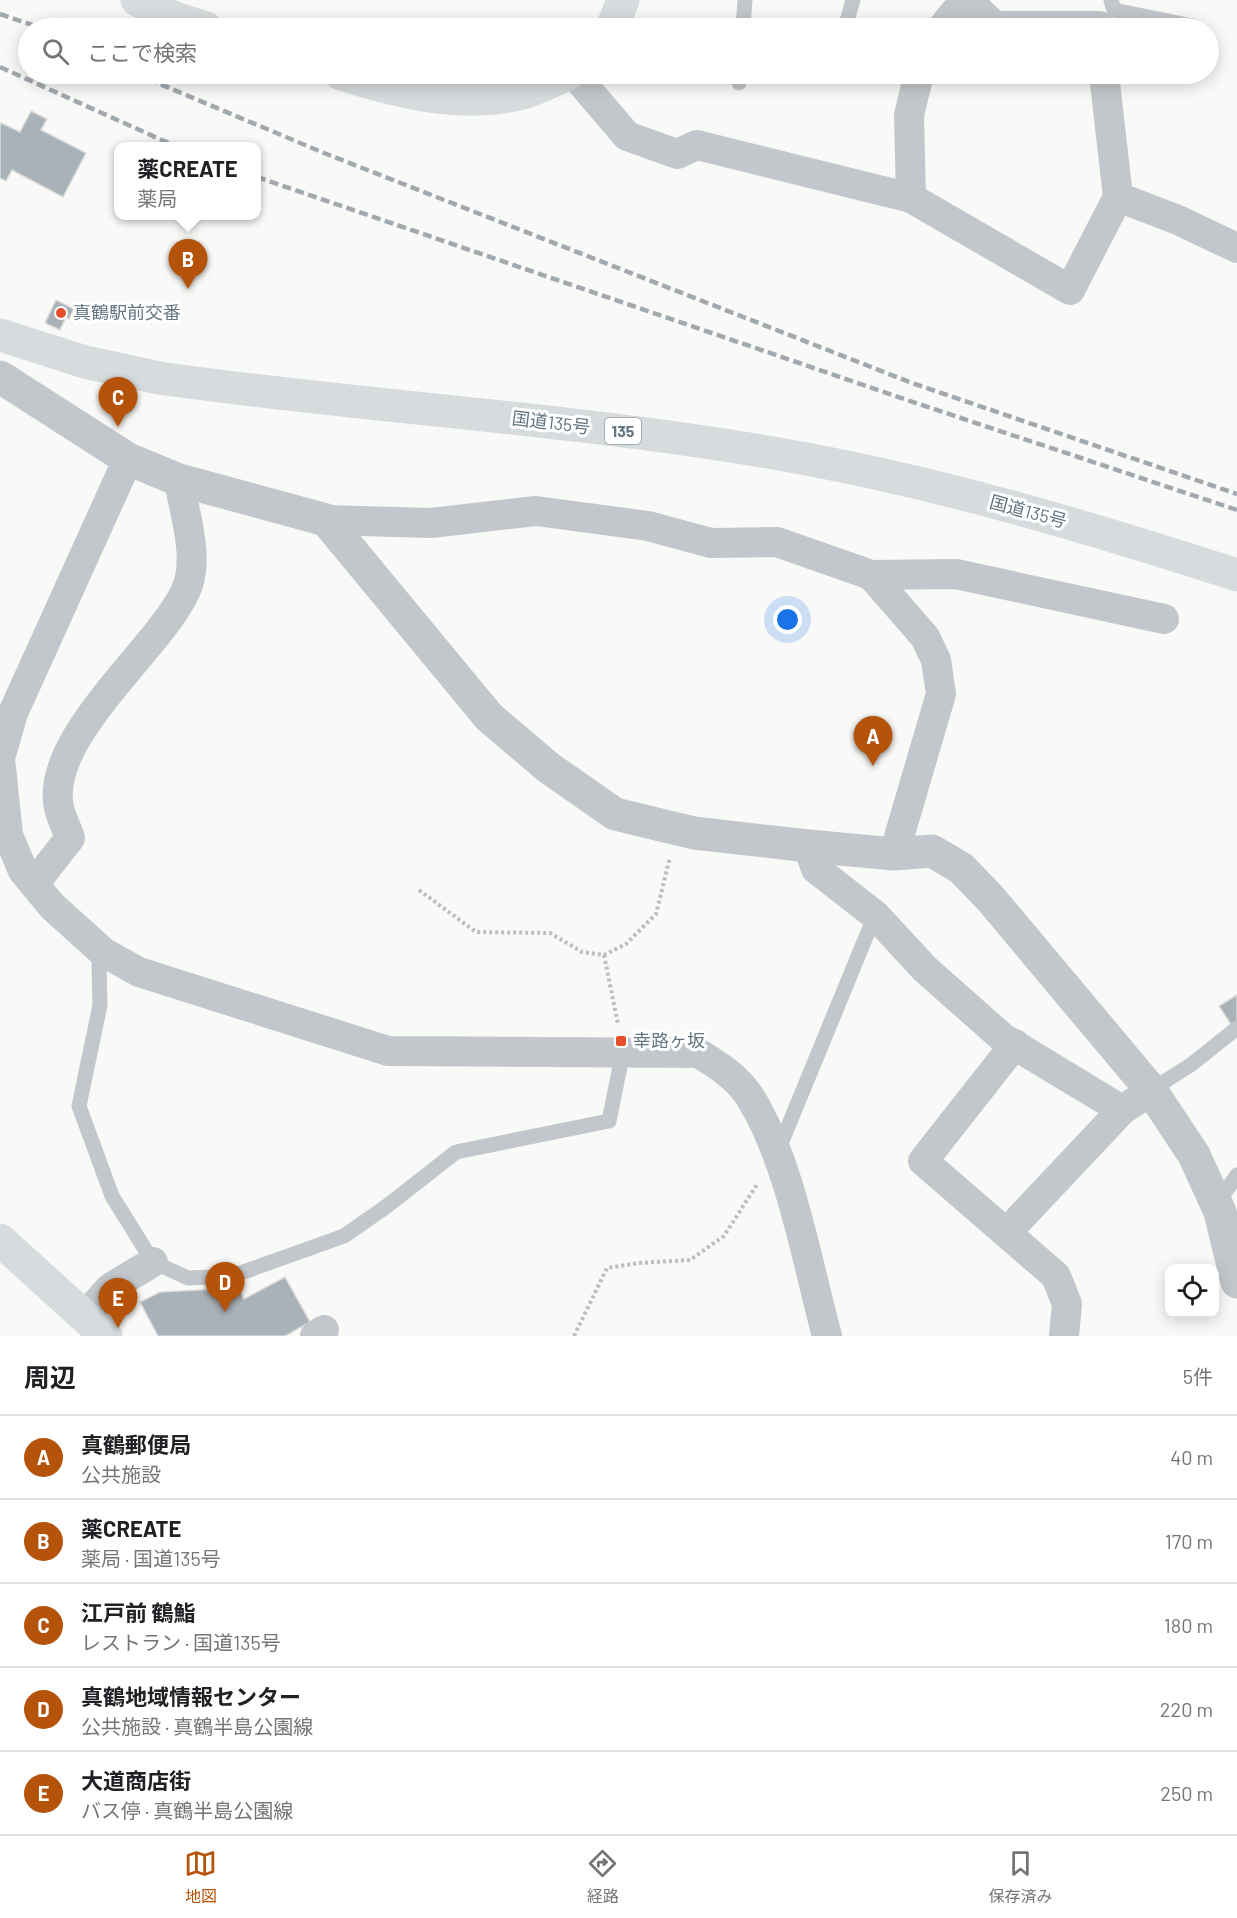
<!DOCTYPE html>
<html lang="ja">
<meta charset="utf-8">
<style>
:root{--surface:#fff;--page:#f6f6f6;--text:#202124;--muted:#757577;--line:#e0e0e0;--accent:#b45309}
body{margin:0;font-family:Barlow,"Noto Sans JP",sans-serif;background:var(--page);color:var(--text)}
.controls{position:absolute;right:18px;bottom:18px;display:grid;overflow:hidden;border-radius:12px;box-shadow:0 3px 15px #0003}
.controls button{width:54px;height:54px;display:grid;place-items:center;padding:0;border:0;border-bottom:2px solid var(--line);background:var(--surface);color:var(--text);font:30px sans-serif}
.you{position:absolute;left:788px;top:620px;width:21px;height:21px;margin:-15px;border:4px solid #fff;border-radius:50%;background:#1a73e8;box-shadow:0 0 0 9px #1a73e833}
.badge{display:grid;place-items:center;width:39px;height:39px;border-radius:50%;background:var(--accent);color:#fff;font-size:20px;font-weight:700}
.pin{position:absolute;translate:-50% -50px;filter:drop-shadow(0 2px 3px #0008)}
.pin::after{content:'';position:absolute;top:32px;width:21px;height:18px;background:inherit;clip-path:polygon(0 0,100% 0,50% 100%)}
.popup{position:absolute;left:114px;top:142px;width:147px;height:78px;box-sizing:border-box;display:grid;place-content:center;border-radius:12px;background:var(--surface);filter:drop-shadow(0 2px 4px #0005);font-size:20px;white-space:nowrap;color:var(--muted)}
.popup b{font-size:22px;color:var(--text)}
.popup::after{content:'';position:absolute;left:50%;top:100%;margin-left:-12px;border:12px solid transparent;border-top-color:var(--surface)}
.list{margin:0;padding:0;list-style:none}
h2{display:flex;justify-content:space-between;align-items:center;height:78px;margin:0;padding:0 24px;font-size:26px}
h2 small{font-size:20px;font-weight:400;color:var(--muted)}
.list li{display:grid;grid-template-columns:39px 1fr auto;gap:18px;align-items:center;box-sizing:border-box;height:84px;padding:0 24px;border-top:2px solid var(--line)}
.list b{display:block;font-size:22px;white-space:nowrap}
.list p{margin:0;font-size:20px;white-space:nowrap;color:var(--muted)}
.list em{font-size:20px;font-style:normal;color:var(--muted)}
.icon{flex:none;width:33px;height:33px;fill:none;stroke:currentColor;stroke-width:2;stroke-linecap:round;stroke-linejoin:round}
.map{position:relative;flex:none;width:1237px;height:1336px;overflow:hidden}
.search{position:absolute;background:var(--surface);box-shadow:0 3px 15px #0003;left:18px;right:18px;top:18px;height:66px;display:flex;align-items:center;gap:15px;box-sizing:border-box;padding:0 21px;border-radius:33px;color:var(--muted);font-size:22px}
.sheet{height:498px;background:var(--surface)}
nav{display:flex;justify-content:space-around;align-items:center;box-sizing:border-box;height:84px;border-top:2px solid var(--line);background:var(--surface);font-size:16px;color:var(--muted)}
nav a{display:grid;justify-items:center;gap:3px}
nav .on{color:var(--accent)}
.map>svg:first-child{display:block}
.building{fill:#a9b2b8;stroke:#dbdbd9;stroke-width:1.5}
.lines{fill:none;stroke-linecap:round;stroke-linejoin:round}
.path{stroke:#babec1;stroke-width:4;stroke-dasharray:3 3;stroke-linecap:butt}
.service{stroke:#c2c7cb;stroke-width:15}
.minor{stroke:#c2c7cb;stroke-width:30}
.tertiary{stroke:#c2c7cb;stroke-width:33}
.secondary{stroke:#d6dbde;stroke-width:33}
.trunk{stroke:#d6dbde;stroke-width:33}
.rail{stroke:#a1a9af;stroke-width:4.5;stroke-dasharray:9 4.5;stroke-linecap:butt}
.poi-dot{fill:#e64e2b;stroke:#fff;stroke-width:2}
.labels{text-anchor:middle;stroke-width:6;stroke-linejoin:round;paint-order:stroke}
.shield{fill:#fff;stroke:#929fa8;stroke-width:1.5}
.shield-label{font-size:16px;font-weight:bold;fill:#647682}
.poi-label{font-size:18px;fill:#647682;stroke:#fff;text-anchor:start}
.street-label{font-size:18px;fill:#647682;stroke:#fff}
</style>
<div class="map">
<svg width="1237" height="1336" viewBox="0 0 1237 1336">
<rect width="100%" height="100%" fill="#f9f9f7"/>
<g class="building">
<polygon points="31,111 47,119 41,130 86,153 63,197 12,170 6,181 0,178 0,125 1,123 20,132"/>
<polygon points="56,300 74,309 69,319 66,317 60,330 45,323"/>
<polygon points="1237,995 1237,1023 1232,1026 1219,1006"/>
<polygon points="285,1277 310,1322 285,1336 158,1336 140,1302 160,1292 239,1288 244,1299"/>
</g>
<g class="lines">
<g class="path">
<polyline points="419,890 476,932 550,933 582,952 604,955 626,944 656,914 670,857"/>
<polyline points="604,955 618,1024"/>
<polyline points="574,1336 607,1268 639,1263 690,1260 724,1236 758,1183"/>
</g>
<g class="service">
<polyline points="1111,0 1114,10 1193,26"/>
<polyline points="743,25 765,28"/>
<polyline points="743,28 745,0"/>
<polyline points="845,28 853,0"/>
<polyline points="739,83 740,74"/>
<polyline points="103,952 99,963 100,1005 79,1106 112,1196 153,1262 188,1278 232,1276 344,1236 387,1206 456,1152 609,1121 623,1052"/>
<polyline points="1151,1090 1192,1064 1237,1028"/>
<polyline points="778,1151 875,915"/>
<polyline points="1217,1204 1237,1175"/>
</g>
<g class="minor">
<polyline points="967,0 995,26 1099,26 1100,28"/>
<polyline points="942,28 965,0"/>
<polyline points="574,74 627,136 677,154 697,145 911,198 1070,290 1118,197"/>
<polyline points="1104,74 1118,197 1178,220 1237,248"/>
<polyline points="911,198 909,115 919,74"/>
<path d="M 128,459 L 13,713 L 0,758 L 8,835 L 23,871 L 52,906 L 103,952 L 139,972 L 388,1051 L 698,1053 C 718,1065 737,1077 750,1097 C 790,1161 807,1262 827,1336"/>
<polyline points="326,520 431,523 536,511 648,526 711,543 777,542 871,575 956,574 1164,619"/>
<polyline points="871,575 925,637 936,660 941,694 894,854"/>
<polyline points="808,846 816,869 875,915 925,969 1003,1038 1122,1110"/>
<path d="M 34,884 L 70,838 C 67,828 61,818 59,808 C 44,738 158,650 185,592 C 201,560 184,513 179,480"/>
<polyline points="1015,1044 923,1161 1056,1276 1067,1304 1064,1336"/>
<polyline points="1007,1232 1122,1110 1139,1099"/>
<polyline points="85,1316 110,1288 153,1262"/>
<polyline points="315,1336 324,1330"/>
</g>
<polyline class="tertiary" points="0,377 128,459 179,480 326,520 489,717 549,768 615,814 694,833 808,846 894,854 932,851 961,868 990,898 1151,1090 1194,1155 1220,1212 1237,1282"/>
<g class="secondary">
<polyline points="137,0 175,18 206,28"/>
<polyline points="612,28 623,0"/>
<path d="M 341,74 C 401,93 464,109 526,92 C 540,88 554,80 568,74"/>
<polyline points="0,1240 106,1336"/>
</g>
<path class="trunk" d="M 0,335 L 85,362 L 159,378 C 363,407 570,418 773,453 C 931,480 1085,526 1237,575"/>
<g class="rail">
<polyline points="0,14 41,28"/>
<polyline points="0,67 175,146"/>
<polyline points="136,74 324,153 912,383 1237,494"/>
<polyline points="257,177 907,400 1237,510"/>
</g>
</g>
<g class="poi-dot">
<circle cx="61" cy="313" r="6"/>
<rect x="615" y="1035" width="12" height="12" rx="3"/>
</g>
<g class="labels">
<rect class="shield" x="605" y="418" width="36" height="26" rx="4.5"/>
<g class="shield-label">
<text x="623" y="437">135</text>
</g>
<g class="poi-label">
<text x="73" y="319">真鶴駅前交番</text>
<text x="633" y="1047">幸路ヶ坂</text>
</g>
<g class="street-label">
<text transform="translate(551 423) rotate(7)" y="6">国道135号</text>
<text transform="translate(1028 512) rotate(15)" y="6">国道135号</text>
</g>
</g>
</svg>
<div class="controls">
<button><svg class="icon" aria-label="locate" viewBox="0 0 24 24"><circle cx="12" cy="12" r="6"/><path d="M12 2v4M12 18v4M2 12h4M18 12h4"/></svg></button>
</div>
<div class="you"></div>
<div class="pin badge" style="left:873px;top:766px">A</div>
<div class="pin badge" style="left:188px;top:289px">B</div>
<div class="popup"><b>薬CREATE</b>薬局</div>
<div class="pin badge" style="left:118px;top:427px">C</div>
<div class="pin badge" style="left:225px;top:1312px">D</div>
<div class="pin badge" style="left:118px;top:1328px">E</div>
<div class="search"><svg class="icon" aria-label="search" viewBox="0 0 24 24"><circle cx="10" cy="10" r="6"/><path d="M15 15l6 6"/></svg>ここで検索</div>
</div>
<section class="sheet">
<h2>周辺<small>5件</small></h2>
<ul class="list">
<li><span class="badge">A</span><div><b>真鶴郵便局</b><p>公共施設</p></div><em>40 m</em></li>
<li><span class="badge">B</span><div><b>薬CREATE</b><p>薬局 · 国道135号</p></div><em>170 m</em></li>
<li><span class="badge">C</span><div><b>江戸前 鶴鮨</b><p>レストラン · 国道135号</p></div><em>180 m</em></li>
<li><span class="badge">D</span><div><b>真鶴地域情報センター</b><p>公共施設 · 真鶴半島公園線</p></div><em>220 m</em></li>
<li><span class="badge">E</span><div><b>大道商店街</b><p>バス停 · 真鶴半島公園線</p></div><em>250 m</em></li>
</ul>
</section>
<nav>
<a class="on"><svg class="icon" aria-label="map" viewBox="0 0 24 24"><path d="M3 6l6-2 6 2 6-2v14l-6 2-6-2-6 2zM9 4v14M15 6v14"/></svg>地図</a>
<a><svg class="icon" aria-label="directions" viewBox="0 0 24 24"><path d="M12 3l9 9-9 9-9-9zM9 14v-3h6M13 9l2 2-2 2"/></svg>経路</a>
<a><svg class="icon" aria-label="saved" viewBox="0 0 24 24"><path d="M7 4h10v16l-5-4-5 4z"/></svg>保存済み</a>
</nav>
